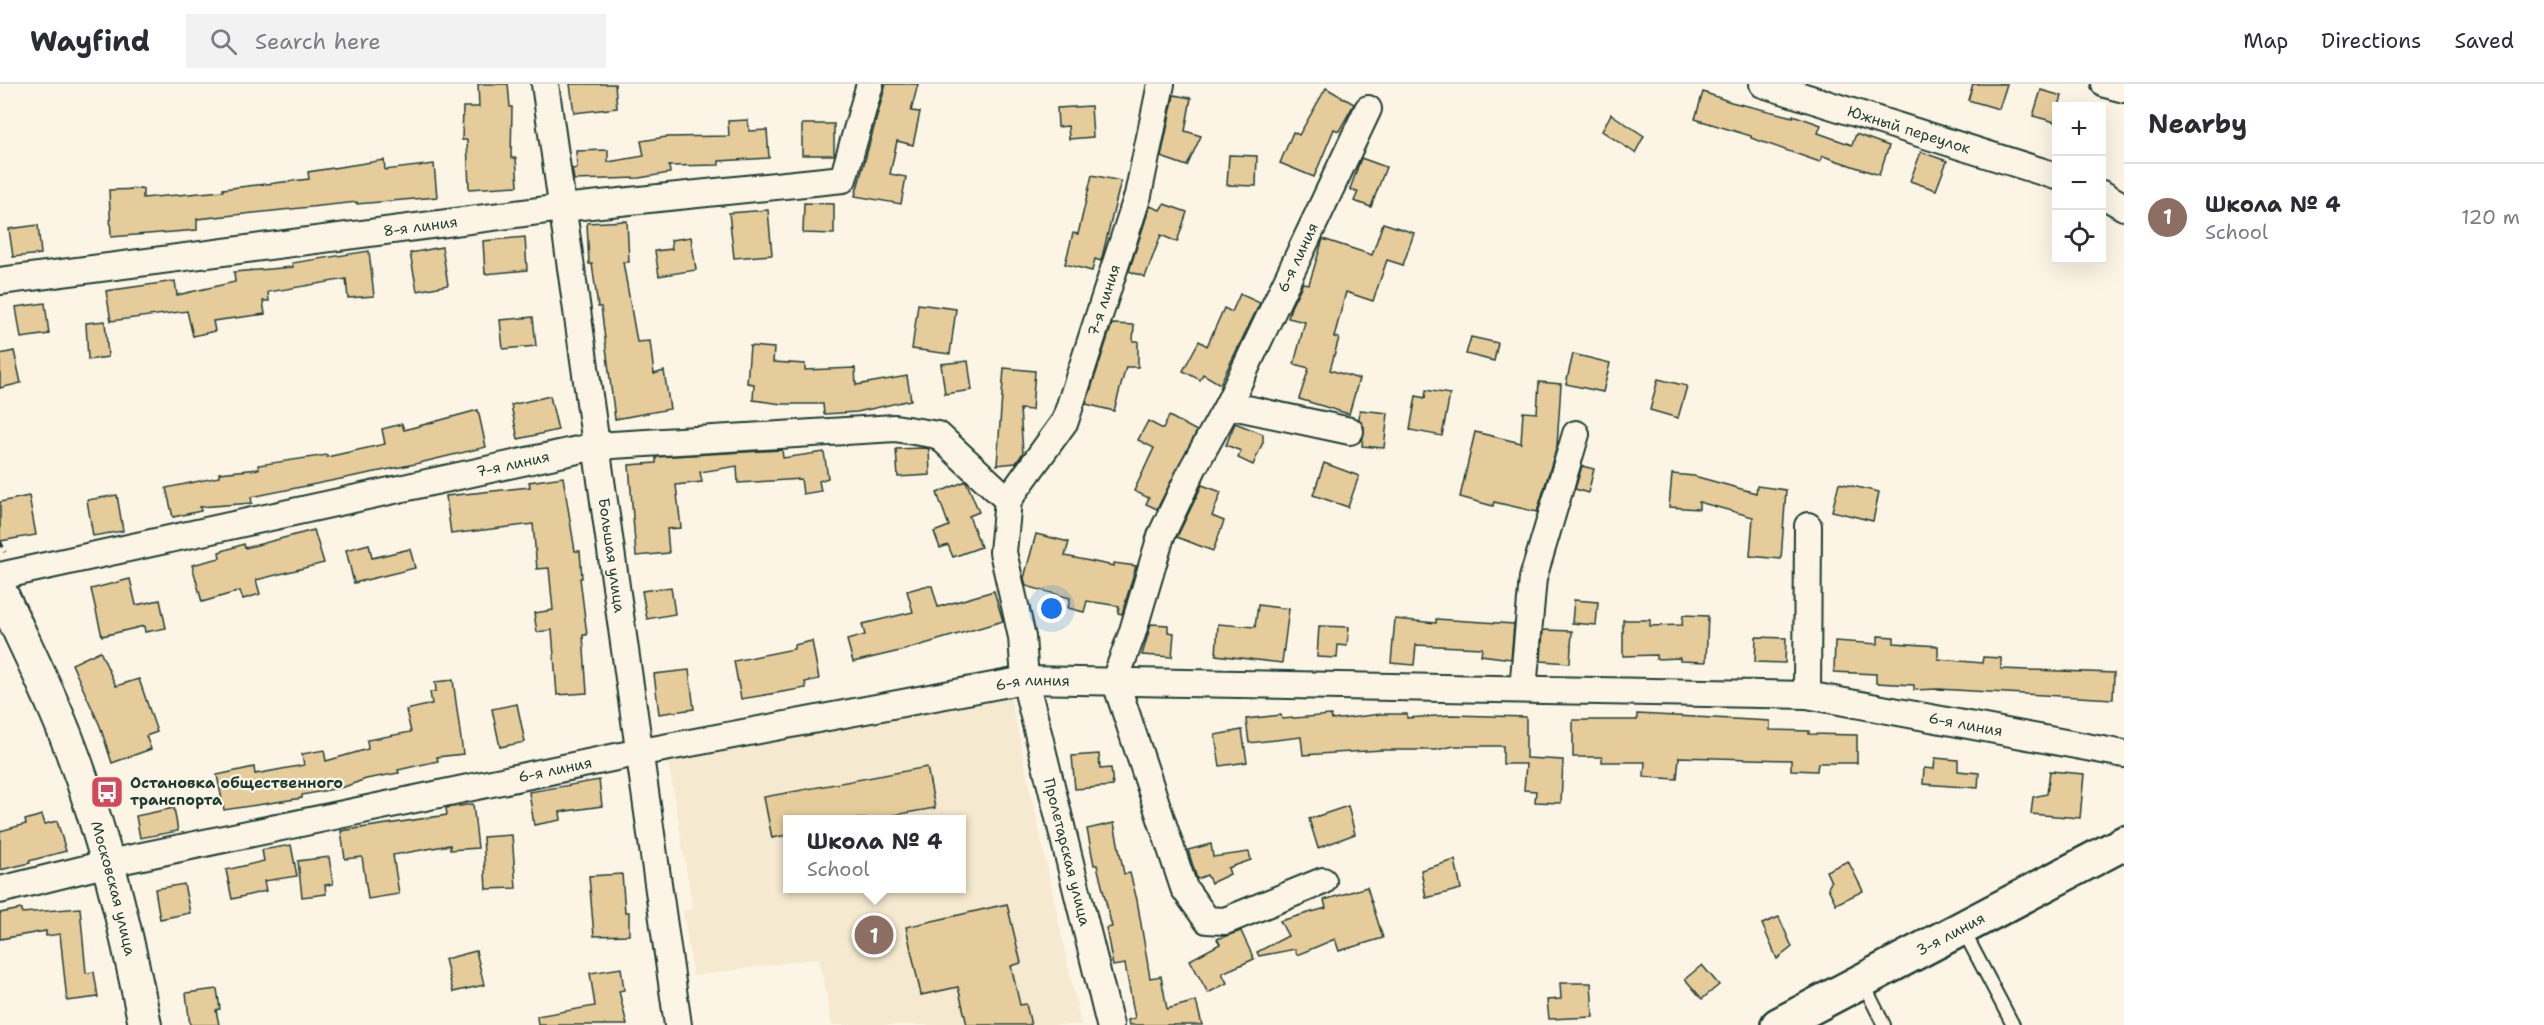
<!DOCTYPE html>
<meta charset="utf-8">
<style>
:root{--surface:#fff;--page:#f2f2f3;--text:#2b2b33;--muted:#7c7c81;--line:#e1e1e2;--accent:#d1495b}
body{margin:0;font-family:"Shantell Sans",sans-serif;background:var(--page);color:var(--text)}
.controls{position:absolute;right:18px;top:18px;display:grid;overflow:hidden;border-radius:0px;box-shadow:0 6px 24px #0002}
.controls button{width:54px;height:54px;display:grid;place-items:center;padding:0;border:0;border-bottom:2px solid var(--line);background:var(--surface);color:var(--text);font:30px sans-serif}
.you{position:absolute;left:1052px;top:525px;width:21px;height:21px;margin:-15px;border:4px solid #fff;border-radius:50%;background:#1a73e8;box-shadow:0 0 0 9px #1a73e833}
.badge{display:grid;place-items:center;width:39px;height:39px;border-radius:50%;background:var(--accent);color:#fff;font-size:20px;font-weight:700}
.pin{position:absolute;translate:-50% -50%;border:3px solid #fff;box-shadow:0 2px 6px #0006}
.popup{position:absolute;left:783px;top:731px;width:183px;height:78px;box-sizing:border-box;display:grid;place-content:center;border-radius:0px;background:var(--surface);filter:drop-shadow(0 2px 4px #0005);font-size:20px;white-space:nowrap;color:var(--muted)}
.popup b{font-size:22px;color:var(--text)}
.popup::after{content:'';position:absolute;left:50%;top:100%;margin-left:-12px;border:12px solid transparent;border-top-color:var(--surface)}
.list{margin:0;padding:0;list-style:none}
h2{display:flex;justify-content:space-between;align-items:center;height:78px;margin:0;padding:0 24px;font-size:26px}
h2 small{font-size:20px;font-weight:400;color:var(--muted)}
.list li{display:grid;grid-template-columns:39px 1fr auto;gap:18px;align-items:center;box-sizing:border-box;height:108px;padding:0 24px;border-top:2px solid var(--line)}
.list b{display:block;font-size:22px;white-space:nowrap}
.list p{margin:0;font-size:20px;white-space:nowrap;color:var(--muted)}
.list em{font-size:20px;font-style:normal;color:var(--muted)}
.icon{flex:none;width:33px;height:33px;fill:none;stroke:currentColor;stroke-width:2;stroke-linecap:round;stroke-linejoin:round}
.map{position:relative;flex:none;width:2124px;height:941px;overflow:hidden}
header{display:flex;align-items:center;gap:36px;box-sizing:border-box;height:84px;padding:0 30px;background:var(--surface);border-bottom:2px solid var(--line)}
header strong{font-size:28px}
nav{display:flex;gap:33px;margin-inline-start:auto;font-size:21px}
.search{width:420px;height:54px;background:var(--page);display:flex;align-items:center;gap:15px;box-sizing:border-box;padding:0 21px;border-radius:0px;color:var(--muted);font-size:22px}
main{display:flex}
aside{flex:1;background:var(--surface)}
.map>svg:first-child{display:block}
.built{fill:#f5e9cf;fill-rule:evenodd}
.building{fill:#e6cc9b;stroke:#1f3d34;stroke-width:1.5}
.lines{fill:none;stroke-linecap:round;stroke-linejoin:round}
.service-casing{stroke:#1f3d34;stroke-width:16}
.minor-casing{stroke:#1f3d34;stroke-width:30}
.tertiary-casing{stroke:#1f3d34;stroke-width:36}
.secondary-casing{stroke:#1f3d34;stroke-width:38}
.path{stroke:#1f3d34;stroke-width:4;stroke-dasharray:6 4.5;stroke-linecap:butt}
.service{stroke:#fcf5e5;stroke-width:12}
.minor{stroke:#fcf5e5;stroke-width:26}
.tertiary{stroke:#fcf5e5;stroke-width:32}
.secondary{stroke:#fcf5e5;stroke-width:33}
.labels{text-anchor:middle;stroke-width:4.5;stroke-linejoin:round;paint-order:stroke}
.street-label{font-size:15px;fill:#1f3d34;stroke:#fcf5e5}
.poi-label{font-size:15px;font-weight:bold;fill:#1f3d34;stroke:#fcf5e5;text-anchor:start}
</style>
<header>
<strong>Wayfind</strong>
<div class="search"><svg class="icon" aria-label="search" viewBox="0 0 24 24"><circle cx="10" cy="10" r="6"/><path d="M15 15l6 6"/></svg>Search here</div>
<nav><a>Map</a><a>Directions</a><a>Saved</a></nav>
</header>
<main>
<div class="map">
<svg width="2124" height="941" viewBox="0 0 2124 941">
<rect width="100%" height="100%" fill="#fcf5e5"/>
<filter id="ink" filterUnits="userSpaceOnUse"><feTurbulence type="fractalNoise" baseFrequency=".0167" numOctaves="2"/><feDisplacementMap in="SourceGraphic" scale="12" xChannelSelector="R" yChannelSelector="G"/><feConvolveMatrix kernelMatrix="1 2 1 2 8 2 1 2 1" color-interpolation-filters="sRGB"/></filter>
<g filter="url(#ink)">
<path class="built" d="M 1010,611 L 1081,941 L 832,941 L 819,874 L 693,892 L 683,827 L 693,825 L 668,676 ZM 787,736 L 961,736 L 961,804 L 787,804 Z"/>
<g class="building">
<polygon points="478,0 508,0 510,23 512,23 511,74 516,74 518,102 469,105 467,56 462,56 463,23 479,23"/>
<polygon points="570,0 615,0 617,24 574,29"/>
<polygon points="886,0 918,0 911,27 920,28 913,61 897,57 890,90 906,93 901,120 855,112"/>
<polygon points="1973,0 2007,0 1999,25 1968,16"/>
<polygon points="1326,4 1354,20 1339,47 1334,45 1314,93 1280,79 1293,48 1299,51"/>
<polygon points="2041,6 2062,12 2059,22 2056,22 2055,38 2033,32"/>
<polygon points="1703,8 1731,18 1793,33 1793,31 1821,41 1818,49 1852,61 1856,50 1889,62 1879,91 1823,72 1820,78 1751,54 1751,52 1695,35"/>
<polygon points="1174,11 1191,14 1185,47 1201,52 1187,82 1161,73"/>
<polygon points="1091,22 1093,53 1069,55 1068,42 1058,43 1057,24"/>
<polygon points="1611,30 1644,52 1635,69 1602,47"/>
<polygon points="748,36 749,47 767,46 769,74 719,77 719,81 669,82 670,89 639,94 574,96 572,85 577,84 576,67 608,66 608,78 644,72 641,57 666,53 729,52 728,37"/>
<rect x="802" y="40" width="32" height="31"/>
<polygon points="1921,68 1947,77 1936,106 1910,97"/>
<polygon points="1229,71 1257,72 1256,102 1227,101"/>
<polygon points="1361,74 1386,83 1371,123 1354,117 1358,108 1350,105"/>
<polygon points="384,76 385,86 434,80 437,113 357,120 357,118 197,135 197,146 111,153 109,106 143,105 143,114 223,107 223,105 309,95 308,88"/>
<polygon points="1092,91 1121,97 1101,177 1095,175 1092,187 1065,180 1073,149 1078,150"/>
<polygon points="804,119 834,120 834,150 803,149"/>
<polygon points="1164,120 1187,128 1177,158 1161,151 1145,193 1129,187 1150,122 1160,126"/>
<polygon points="768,126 772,171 734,174 729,129"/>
<polygon points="627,137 629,178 623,178 637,258 650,257 654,290 664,287 670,325 615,335 601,223 598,223 592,180 589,180 587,139"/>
<polygon points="1383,139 1414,149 1403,181 1387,176 1373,217 1346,208 1334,253 1339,254 1330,286 1359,295 1349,330 1299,315 1309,284 1294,280 1305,238 1288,234 1291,223 1303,199 1309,200 1323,155 1372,171"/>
<polygon points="38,141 41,170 13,173 9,145"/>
<polygon points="525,153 527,186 485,190 483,157"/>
<polygon points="691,153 696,186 659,192 655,167 672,165 671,156"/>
<polygon points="442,163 448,201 417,207 410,169"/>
<polygon points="369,167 374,212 348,214 346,195 268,208 269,217 263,217 265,230 213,237 215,247 193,252 187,227 111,237 106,207 175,197 177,211 235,198 234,188 293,183 292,179"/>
<polygon points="1240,210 1260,219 1220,300 1203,290 1200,296 1183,287 1199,257 1207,262 1224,224 1232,228"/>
<polygon points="45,219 49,250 21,254 16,223"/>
<polygon points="918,220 956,225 950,270 912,265"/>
<polygon points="533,233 536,262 503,265 500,236"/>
<polygon points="105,237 108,273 88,276 86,239"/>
<polygon points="1112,240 1134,241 1133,257 1138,257 1138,283 1126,283 1114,327 1086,320"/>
<polygon points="1471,253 1498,259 1494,277 1466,270"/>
<polygon points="750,262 774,264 773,278 805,280 805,286 855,284 856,301 907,292 911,316 857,328 824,330 823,320 782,320 753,316 754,300 747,299"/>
<polygon points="14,267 21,299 0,304 0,270"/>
<polygon points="1573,270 1610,279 1603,308 1566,300"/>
<polygon points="968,277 972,306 945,310 941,280"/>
<polygon points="1004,284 1035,287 1032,326 1020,325 1023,369 1016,379 997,381"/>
<polygon points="1658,295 1687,302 1678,334 1650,326"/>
<polygon points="1539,298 1561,300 1557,362 1537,428 1494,418 1493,422 1460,413 1475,348 1521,359 1523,328 1537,329"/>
<polygon points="1426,306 1450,310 1442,352 1410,346 1416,312 1425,314"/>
<polygon points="550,312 558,346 518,355 511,321"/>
<polygon points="478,326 486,363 415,380 251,413 252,419 200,423 201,427 173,433 166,404 219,393 219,389 259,385 258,381 327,371 327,373 385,360 382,345 402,340 404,346"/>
<polygon points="1360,326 1388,329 1384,364 1362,362 1364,343 1359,335"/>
<polygon points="1169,332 1197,347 1157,425 1146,420 1149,414 1134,407 1154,364 1138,356 1148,337 1163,345"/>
<polygon points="1235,339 1263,350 1263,358 1253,381 1238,374 1241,367 1226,361"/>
<polygon points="924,364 929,365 930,391 898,393 896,365"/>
<polygon points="782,366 783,374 824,368 828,394 819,397 821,407 803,410 801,395 738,399 737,382 700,388 702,398 676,401 681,444 667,445 669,469 636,472 629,381 656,379 656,373"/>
<polygon points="1324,379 1359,392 1348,423 1313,411"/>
<polygon points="1582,382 1594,385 1588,409 1575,405"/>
<polygon points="1672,390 1694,392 1756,409 1757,402 1786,406 1781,475 1750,472 1753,433 1699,418 1699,425 1669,423"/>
<polygon points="563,393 575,467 580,467 582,494 580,494 587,551 583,551 587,609 557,611 552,546 537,548 534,529 553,526 549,484 537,485 533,440 451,450 446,412 530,403 529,398"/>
<polygon points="966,397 979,428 969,432 981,463 953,473 948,461 940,464 934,448 949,442 937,409"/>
<polygon points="1839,399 1879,408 1873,437 1832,427"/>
<polygon points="1202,401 1221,408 1212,432 1224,437 1213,467 1177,453"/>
<polygon points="117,411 123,447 93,452 87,416"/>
<polygon points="29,412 36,451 0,457 0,418"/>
<polygon points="314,446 324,479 256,496 260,510 243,515 240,507 202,518 192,481 220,474 219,468 244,460 245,464"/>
<polygon points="1036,450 1069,458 1065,472 1114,482 1114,479 1136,482 1122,530 1118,529 1119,522 1087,517 1084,528 1068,524 1070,514 1026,502 1024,494"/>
<polygon points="369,460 372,474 410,465 415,484 354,499 346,466"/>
<polygon points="130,495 136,521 160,516 166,544 145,548 144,542 102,552 91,505"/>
<polygon points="925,502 932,502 938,523 994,507 1003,537 904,566 853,578 847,556 865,551 862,540 913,528 907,507"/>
<polygon points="671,503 675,530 647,535 642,507"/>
<polygon points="1574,516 1598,518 1596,541 1572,539"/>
<polygon points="1258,521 1289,525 1282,579 1216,571 1218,540 1255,543"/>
<polygon points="1683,531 1708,532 1706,578 1680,577 1680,574 1656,575 1656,571 1623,572 1623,536 1650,536 1650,542 1682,541"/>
<polygon points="1395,535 1436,539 1436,535 1514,540 1511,575 1481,571 1482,564 1416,561 1414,581 1391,579"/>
<polygon points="1151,540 1168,541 1168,548 1174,549 1172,573 1142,571"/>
<polygon points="1319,542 1349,543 1347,562 1338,561 1337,574 1317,573"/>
<polygon points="1543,546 1572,547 1570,579 1541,577"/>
<polygon points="1878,552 1894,553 1894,559 1938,562 1938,575 1982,579 1983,573 2001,574 2001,585 2114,589 2113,615 1938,605 1914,606 1914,601 1876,599 1876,590 1834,588 1835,557 1878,560"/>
<polygon points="1756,553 1786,554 1785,579 1755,578"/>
<polygon points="812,557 819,595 805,598 806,604 741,615 734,577 794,565 794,561"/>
<polygon points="100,567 116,602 139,595 157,648 146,652 151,665 112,679 100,642 72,580"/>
<polygon points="689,586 694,625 659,630 654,590"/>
<polygon points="453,596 463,670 437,673 438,677 398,686 399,689 366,695 344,703 302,711 302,714 224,726 217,691 254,683 255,690 304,681 302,670 324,666 326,677 368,665 367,656 411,648 406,626 432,620 430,608 436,607 435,598"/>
<polygon points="517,620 525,658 500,663 492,625"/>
<polygon points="1381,630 1407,630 1407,634 1452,631 1526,633 1526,674 1563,676 1561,719 1535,718 1536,707 1524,706 1526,680 1503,680 1503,662 1454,662 1436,666 1382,666 1303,671 1301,653 1249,659 1246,635 1281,631 1282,635 1331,631 1332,636"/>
<polygon points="1637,630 1770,637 1770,646 1809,647 1809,650 1857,651 1857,679 1818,679 1817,687 1791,686 1791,676 1679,673 1677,695 1644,693 1645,678 1602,678 1602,673 1573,673 1573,636 1637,636"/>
<polygon points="1242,646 1247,678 1220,682 1215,651"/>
<polygon points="1099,670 1100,685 1111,684 1113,702 1075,705 1072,672"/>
<polygon points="1935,674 1958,676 1958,687 1979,689 1978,704 1923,700 1924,684 1934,685"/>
<polygon points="927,683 935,724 871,735 787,735 787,751 772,754 764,713"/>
<polygon points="2050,687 2084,690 2080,734 2031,730 2033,713 2047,710"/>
<polygon points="599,696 602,722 560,728 561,736 534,741 529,708"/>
<polygon points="473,720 478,764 450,766 450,761 393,771 399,810 368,815 362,773 345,775 341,747 447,731 446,724"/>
<polygon points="1348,722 1355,750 1318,764 1309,735"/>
<polygon points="174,724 178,747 140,754 136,732"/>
<polygon points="42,731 45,740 57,737 66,767 29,777 30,779 0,786 0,747 26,740 25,736"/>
<polygon points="1114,739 1124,790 1130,789 1137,816 1150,894 1161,892 1167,925 1196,917 1202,941 1129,941 1128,936 1135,934 1125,880 1113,882 1106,844 1112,843 1097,781 1094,781 1087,745"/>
<polygon points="512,751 516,804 486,805 483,753"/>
<polygon points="1211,760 1213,773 1249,768 1251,776 1228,784 1230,790 1211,799 1207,791 1197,795 1188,766"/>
<polygon points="291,761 297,792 264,797 266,807 232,815 226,786 264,777 262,766"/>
<polygon points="329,773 333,800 325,801 326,810 302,813 298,777"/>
<polygon points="1455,776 1461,805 1426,814 1421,786"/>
<polygon points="1848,777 1863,807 1836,820 1828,804 1831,798 1826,787"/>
<polygon points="622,790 625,828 629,828 629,851 594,852 589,792"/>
<polygon points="184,800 190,829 160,835 155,805"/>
<polygon points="1367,803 1383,854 1339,867 1335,855 1297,871 1295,865 1259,872 1257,868 1288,852 1280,837 1326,824 1324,816"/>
<polygon points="1007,820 1021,879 1011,882 1020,921 1026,920 1031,941 967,941 958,903 921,911 906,843"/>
<polygon points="80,824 86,889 94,888 98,913 67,917 60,850 46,852 46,847 0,855 0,829 22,825 22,829"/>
<polygon points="1779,833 1792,863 1777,875 1762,840"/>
<polygon points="1241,847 1254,875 1222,889 1227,899 1208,909 1190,876 1220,860 1217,855"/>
<polygon points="476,867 484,901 453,908 445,875"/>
<polygon points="1702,881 1719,901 1702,915 1685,895"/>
<polygon points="621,884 624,906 619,907 627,941 538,941 537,932 595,922 590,889"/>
<polygon points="1560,899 1591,899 1593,933 1549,935 1547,916 1561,915"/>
<polygon points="217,905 220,925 216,926 219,941 190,941 186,909"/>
</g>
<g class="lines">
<defs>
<g id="service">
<polyline points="1962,844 2013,941"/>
<polyline points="1863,899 1884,941"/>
</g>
<g id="minor">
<path id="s1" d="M 545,0 L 678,941"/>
<path id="s2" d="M 1763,0 L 2056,92"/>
<polyline points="2105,0 2124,5"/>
<polyline points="2102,110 2124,123"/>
<path id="s3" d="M 0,197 L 562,124 L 843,95 L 870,0"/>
<polyline points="1228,321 1350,347"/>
<path id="s4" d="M 0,492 L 596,362 L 895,344 L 938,351 L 1008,416"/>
<polyline points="1523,605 1533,494 1576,350"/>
<polyline points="1807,611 1808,442"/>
<path id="s5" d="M 1323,797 L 1225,837 L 1207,836 L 1184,804 L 1115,596 L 1132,550 L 1161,452 L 1193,384 L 1228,321 L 1368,25"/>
<path id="s6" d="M 0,806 L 109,779 L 621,672 L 1025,596 L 1807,611 L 2124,670"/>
<path id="s7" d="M 1110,941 L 1025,596 L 1022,553 L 1003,468 L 1008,416 L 1065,337 L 1138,111 L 1161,0"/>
</g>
<g id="tertiary">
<path id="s8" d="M 0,506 C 23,557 49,607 69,660 C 104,751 126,845 145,941"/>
</g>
<g id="secondary">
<path id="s9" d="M 1778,941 L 2124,759"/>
</g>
</defs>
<use href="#service" class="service-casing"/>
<use href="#minor" class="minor-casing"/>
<use href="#tertiary" class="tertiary-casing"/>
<use href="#secondary" class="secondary-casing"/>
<polyline class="path" points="0,458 5,468"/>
<use href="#service" class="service"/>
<use href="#minor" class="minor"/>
<use href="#tertiary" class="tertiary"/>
<use href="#secondary" class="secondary"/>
</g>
</g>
<defs>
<symbol id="bus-square" viewBox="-11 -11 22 22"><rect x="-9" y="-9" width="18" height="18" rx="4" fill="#d1495b" stroke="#fcf5e5"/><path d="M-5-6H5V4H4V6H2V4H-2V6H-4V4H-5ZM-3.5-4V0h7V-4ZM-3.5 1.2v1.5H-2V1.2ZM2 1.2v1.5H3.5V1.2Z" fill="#fff"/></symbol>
</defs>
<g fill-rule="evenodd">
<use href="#bus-square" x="88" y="689" width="38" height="38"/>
</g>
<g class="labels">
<g class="street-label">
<text dy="5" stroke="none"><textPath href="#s2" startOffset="153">Южный переулок</textPath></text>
<text dy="5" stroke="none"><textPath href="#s3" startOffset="424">8-я линия</textPath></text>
<text dy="5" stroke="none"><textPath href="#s5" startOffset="844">6-я линия</textPath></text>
<text dy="5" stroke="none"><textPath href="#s7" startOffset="762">7-я линия</textPath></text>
<text dy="5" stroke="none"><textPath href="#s4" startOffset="525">7-я линия</textPath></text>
<text dy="5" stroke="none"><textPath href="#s1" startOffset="476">Большая улица</textPath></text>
<text dy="5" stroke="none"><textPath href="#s6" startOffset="1054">6-я линия</textPath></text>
<text dy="5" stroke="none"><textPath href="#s6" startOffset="1990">6-я линия</textPath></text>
<text dy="5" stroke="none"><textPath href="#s6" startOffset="568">6-я линия</textPath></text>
<text transform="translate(1067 768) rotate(76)" y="5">Пролетарская улица</text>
<text dy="5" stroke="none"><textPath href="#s8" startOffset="320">Московская улица</textPath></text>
<text dy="5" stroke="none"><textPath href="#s9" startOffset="195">3-я линия</textPath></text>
</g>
<g class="poi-label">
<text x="130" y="704">Остановка общественного<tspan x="130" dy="17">транспорта</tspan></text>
</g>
</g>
</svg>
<div class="controls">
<button>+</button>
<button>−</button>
<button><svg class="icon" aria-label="locate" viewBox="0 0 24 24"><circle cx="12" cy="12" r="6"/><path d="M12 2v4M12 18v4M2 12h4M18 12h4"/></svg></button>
</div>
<div class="you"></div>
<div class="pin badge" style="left:874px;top:851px;background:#8d6e63">1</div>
<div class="popup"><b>Школа № 4</b>School</div>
</div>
<aside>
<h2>Nearby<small></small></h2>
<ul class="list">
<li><span class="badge" style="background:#8d6e63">1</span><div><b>Школа № 4</b><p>School</p></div><em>120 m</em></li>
</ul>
</aside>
</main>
